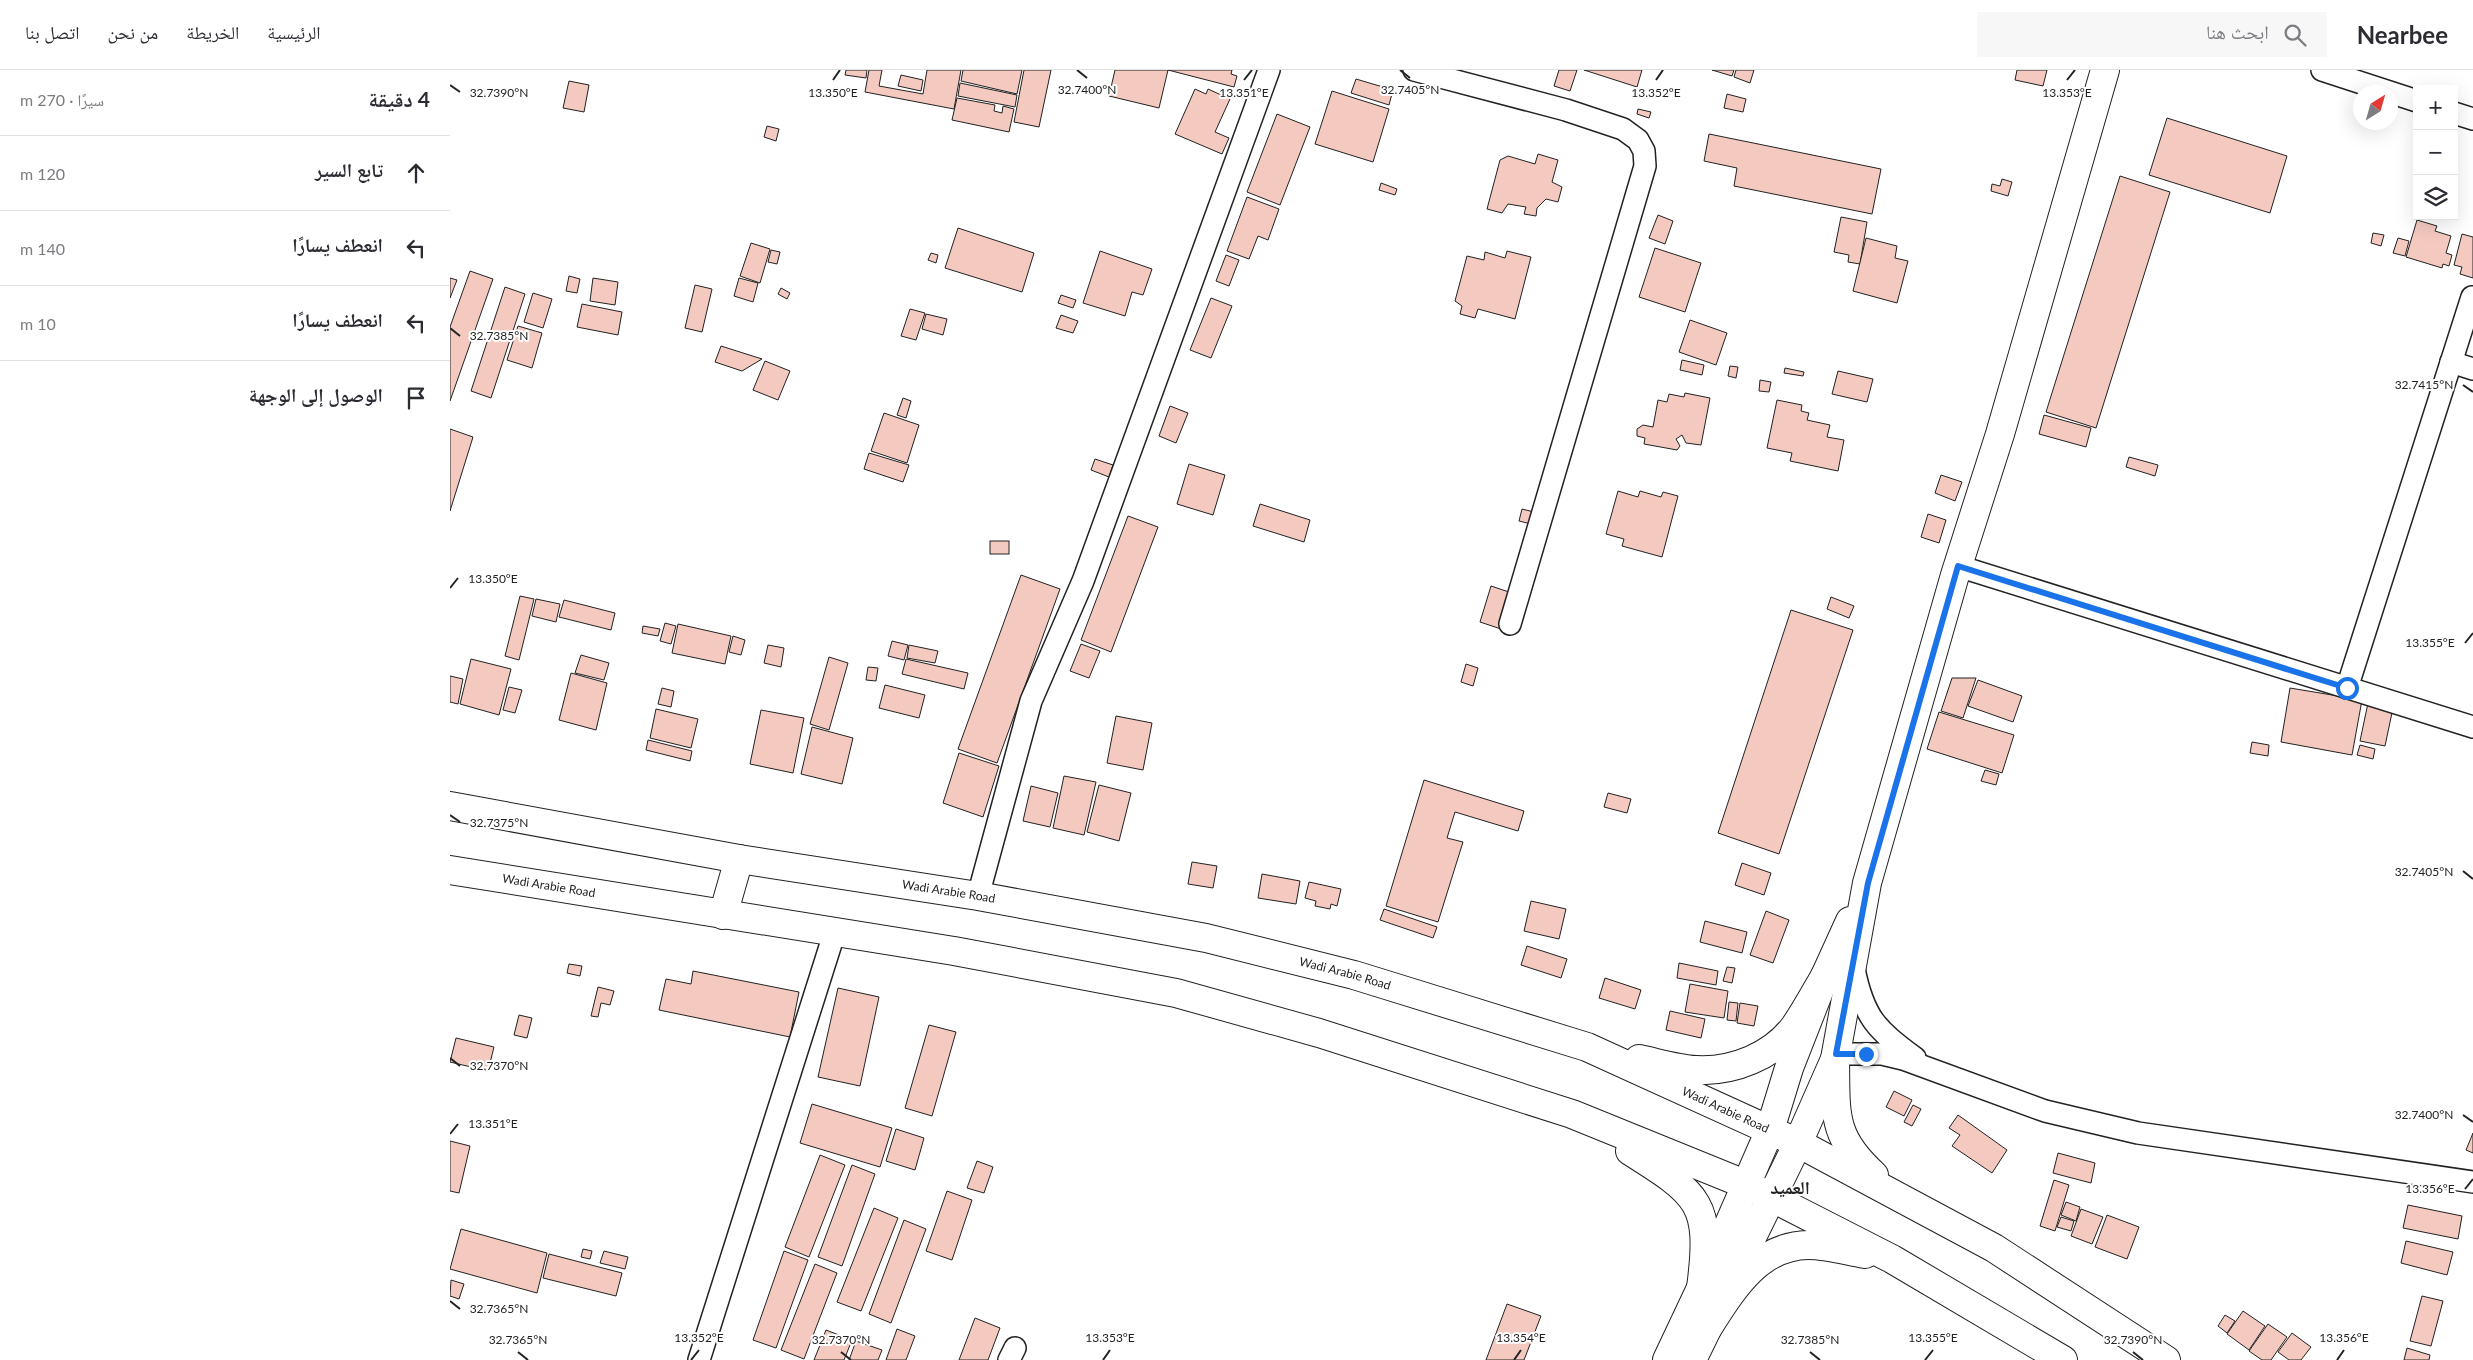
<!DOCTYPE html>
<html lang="ar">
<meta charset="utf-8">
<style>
:root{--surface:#fff;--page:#f7f7f7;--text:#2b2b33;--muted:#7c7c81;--line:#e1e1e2}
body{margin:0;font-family:Lato,"Noto Naskh Arabic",sans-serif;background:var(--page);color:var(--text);direction:rtl}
.controls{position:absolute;right:15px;top:15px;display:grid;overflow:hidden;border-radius:0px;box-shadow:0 5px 20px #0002}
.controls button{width:45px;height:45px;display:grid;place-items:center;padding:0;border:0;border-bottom:1px solid var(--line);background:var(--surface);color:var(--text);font:25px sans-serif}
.compass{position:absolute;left:1903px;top:15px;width:45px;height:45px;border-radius:50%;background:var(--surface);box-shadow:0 5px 20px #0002;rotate:37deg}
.stop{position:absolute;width:15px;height:15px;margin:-11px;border:4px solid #1a73e8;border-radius:50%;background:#fff}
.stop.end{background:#1a73e8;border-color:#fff;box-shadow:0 1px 5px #0008}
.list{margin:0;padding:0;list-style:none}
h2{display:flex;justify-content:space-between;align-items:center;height:65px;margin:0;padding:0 20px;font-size:21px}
h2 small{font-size:16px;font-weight:400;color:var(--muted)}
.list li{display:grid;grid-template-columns:32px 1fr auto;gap:15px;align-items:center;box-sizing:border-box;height:75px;padding:0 20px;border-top:1px solid var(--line)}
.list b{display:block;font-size:19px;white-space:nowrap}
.list em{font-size:16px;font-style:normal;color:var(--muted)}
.icon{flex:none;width:28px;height:28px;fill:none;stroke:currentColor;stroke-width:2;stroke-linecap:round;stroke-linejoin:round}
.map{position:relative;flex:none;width:2023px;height:1290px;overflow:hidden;direction:ltr}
header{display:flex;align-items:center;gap:30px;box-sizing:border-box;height:70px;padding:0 25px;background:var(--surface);border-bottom:1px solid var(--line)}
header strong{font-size:24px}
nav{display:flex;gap:28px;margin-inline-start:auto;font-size:18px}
.search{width:350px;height:45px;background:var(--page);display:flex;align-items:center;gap:12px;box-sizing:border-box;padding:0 18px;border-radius:0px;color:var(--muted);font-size:19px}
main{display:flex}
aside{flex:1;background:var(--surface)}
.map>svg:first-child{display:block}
.building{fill:#f3c9c0;stroke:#222}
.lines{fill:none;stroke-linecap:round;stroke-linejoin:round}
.minor-casing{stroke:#222;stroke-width:24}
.secondary-casing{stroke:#222;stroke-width:30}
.trunk-casing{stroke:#222;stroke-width:30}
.minor{stroke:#fff;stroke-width:21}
.secondary{stroke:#fff;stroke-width:28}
.trunk{stroke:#fff;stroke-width:28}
.route{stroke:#1a73e8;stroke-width:6}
.ticks{fill:none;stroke:#222;stroke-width:2}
.labels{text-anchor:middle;stroke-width:4;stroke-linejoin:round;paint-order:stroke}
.street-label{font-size:12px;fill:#222;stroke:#fff}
.district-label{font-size:18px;font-weight:bold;fill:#222;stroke:#fff}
.ticks-label{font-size:12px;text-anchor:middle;fill:#222;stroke:#fff;stroke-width:4;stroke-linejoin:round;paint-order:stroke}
</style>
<header>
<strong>Nearbee</strong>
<div class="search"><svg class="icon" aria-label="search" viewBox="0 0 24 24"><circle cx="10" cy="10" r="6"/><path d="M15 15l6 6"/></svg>ابحث هنا</div>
<nav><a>الرئيسية</a><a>الخريطة</a><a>من نحن</a><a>اتصل بنا</a></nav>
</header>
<main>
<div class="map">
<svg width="2023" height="1290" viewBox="0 0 2023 1290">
<rect width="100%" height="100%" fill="#fff"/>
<g class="building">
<polygon points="396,0 417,0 416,8 395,5"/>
<polygon points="419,0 432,0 429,16 473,24 477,0 511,0 504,39 415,22"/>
<polygon points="513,0 572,0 567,24 511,11"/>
<polygon points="574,0 601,0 589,57 564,52"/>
<polygon points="665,0 718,0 709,38 659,26"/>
<polygon points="718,0 782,0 781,4 787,6 784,17"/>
<polygon points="1109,0 1127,0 1120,21 1104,16"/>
<polygon points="1134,0 1192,0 1187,17"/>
<polygon points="1262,0 1284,0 1282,6"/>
<polygon points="1286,0 1304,0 1300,13 1284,7"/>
<polygon points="1567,0 1597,0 1593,16 1565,10"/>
<polygon points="451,5 473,10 471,21 448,16"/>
<polygon points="906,9 943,20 939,35 901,23"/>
<polygon points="119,11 139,15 134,42 113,38"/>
<polygon points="510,13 567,25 565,37 508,26"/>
<polygon points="745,19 756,24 758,19 780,29 765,62 779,68 772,84 725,64"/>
<polygon points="882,21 939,39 923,92 865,74"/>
<polygon points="1277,24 1296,29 1293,42 1274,38"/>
<polygon points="507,28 545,35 544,41 552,43 553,36 564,39 559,62 502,50"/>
<polygon points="1188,39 1201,42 1199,48 1187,44"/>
<polygon points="827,44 860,57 830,135 797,122"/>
<polygon points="1717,48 1837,86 1820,143 1699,105"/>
<polygon points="317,56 329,59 326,71 314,67"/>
<polygon points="1259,64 1431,99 1422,144 1284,116 1287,98 1254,91"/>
<polygon points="1088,84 1108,90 1102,112 1112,117 1108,132 1096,129 1087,138 1086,146 1074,144 1076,137 1058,134 1052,143 1037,139 1050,90 1058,86 1085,94"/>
<polygon points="1670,106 1720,122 1646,358 1596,342"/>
<polygon points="1552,109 1562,112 1558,126 1541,121 1542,114 1550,116"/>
<polygon points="931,113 947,119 945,125 929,120"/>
<polygon points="797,127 829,139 818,170 808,166 799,189 777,181"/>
<polygon points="1208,145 1223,151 1215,174 1199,168"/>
<polygon points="1391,147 1417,152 1410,194 1398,192 1399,185 1384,182"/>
<polygon points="1967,150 1987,156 1985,161 2001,166 1996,183 2002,185 1999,196 1993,194 1992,198 1956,187"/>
<polygon points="508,158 584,183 572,222 495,198"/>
<polygon points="1923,163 1934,165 1931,176 1921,173"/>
<polygon points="2012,164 2023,167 2023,208 2010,204 2012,197 2004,195"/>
<polygon points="1416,168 1447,176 1445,188 1458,191 1447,233 1403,221"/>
<polygon points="1948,168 1959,171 1955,186 1943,183"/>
<polygon points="301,173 320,179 310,213 290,206"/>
<polygon points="1205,178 1251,193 1235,242 1189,227"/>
<polygon points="321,180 330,182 327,194 318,192"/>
<polygon points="650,181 702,199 693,225 682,222 675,246 633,233"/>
<polygon points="1057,181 1081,187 1065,249 1028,239 1025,248 1010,244 1012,236 1005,231 1017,186 1034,190 1035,182 1055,188"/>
<polygon points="481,183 488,185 486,193 478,190"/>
<polygon points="776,185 789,190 779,216 766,211"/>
<polygon points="20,201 43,209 0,331 0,257"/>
<polygon points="119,206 130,209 127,223 116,221"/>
<polygon points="0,208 7,210 0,228"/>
<polygon points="143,208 168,212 165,235 140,231"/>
<polygon points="289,208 308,213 303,232 284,226"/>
<polygon points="245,215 262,219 252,262 235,258"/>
<polygon points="55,217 75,224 41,328 21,321"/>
<polygon points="331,218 340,223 337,229 328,224"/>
<polygon points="83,223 102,229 93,258 74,252"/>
<polygon points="611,225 626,230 623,238 608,233"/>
<polygon points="761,228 782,236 761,288 740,280"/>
<polygon points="132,234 172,242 168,265 127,257"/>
<polygon points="460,239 475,243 466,270 451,266"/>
<polygon points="476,244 497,249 493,265 472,259"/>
<polygon points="611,245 628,251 623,263 606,258"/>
<polygon points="1240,250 1277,263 1266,295 1229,282"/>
<polygon points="68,256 92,263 82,298 57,290"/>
<polygon points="271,276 312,289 292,301 265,292"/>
<polygon points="1232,290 1254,295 1252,305 1230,300"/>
<polygon points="315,291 340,301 328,330 303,320"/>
<polygon points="1280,296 1288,297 1286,308 1278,306"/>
<polygon points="1335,298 1354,302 1353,306 1334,303"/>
<polygon points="1388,301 1423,309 1417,332 1382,324"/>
<polygon points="1310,310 1321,312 1319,322 1309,321"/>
<polygon points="1235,323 1260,328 1251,375 1236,373 1232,365 1226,369 1230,376 1227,380 1194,374 1195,368 1187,366 1187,359 1193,355 1203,357 1208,330 1217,332 1219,324 1234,327"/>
<polygon points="453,328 461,331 456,348 447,345"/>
<polygon points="1327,330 1352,335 1351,341 1359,343 1357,350 1380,355 1377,367 1394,370 1388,401 1340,391 1342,383 1317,378"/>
<polygon points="720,336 738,343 726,373 709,366"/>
<polygon points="434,343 469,355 457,393 421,381"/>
<polygon points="1594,345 1641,358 1636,377 1589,364"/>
<polygon points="0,359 23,367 0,441"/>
<polygon points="419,383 459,395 453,412 414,399"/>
<polygon points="1679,387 1708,395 1705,406 1676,397"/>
<polygon points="645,389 663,395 659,407 641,400"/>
<polygon points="739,394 775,405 763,445 727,434"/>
<polygon points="1491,405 1512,412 1505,431 1485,423"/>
<polygon points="1168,421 1188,427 1190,421 1211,427 1213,422 1228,426 1212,487 1172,476 1174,469 1156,464"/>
<polygon points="810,434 860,450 854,472 803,456"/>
<polygon points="1072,439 1084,442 1081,454 1069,451"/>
<polygon points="1478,444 1496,450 1489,473 1471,467"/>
<polygon points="678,446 708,457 661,582 631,570"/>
<rect x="540" y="471" width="19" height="13"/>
<polygon points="571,505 610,519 547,693 508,679"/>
<polygon points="1041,516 1062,523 1051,559 1030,552"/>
<polygon points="70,526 84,529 69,590 55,586"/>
<polygon points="1381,527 1404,536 1399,548 1377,539"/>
<polygon points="86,529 110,534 106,552 82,546"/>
<polygon points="114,530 165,543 161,560 109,547"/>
<polygon points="1341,540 1403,560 1329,784 1268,763"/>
<polygon points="215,553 226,556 221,574 210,571"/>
<polygon points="228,554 281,566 275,594 222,583"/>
<polygon points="193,556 210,559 208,566 192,563"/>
<polygon points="283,566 295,570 291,585 279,582"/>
<polygon points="442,571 458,575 454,590 438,586"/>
<polygon points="631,574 650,581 639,608 620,601"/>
<polygon points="318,575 334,578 331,597 314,593"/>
<polygon points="459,575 488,581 485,593 457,588"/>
<polygon points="131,585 159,593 154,610 125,603"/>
<polygon points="379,587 398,593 379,660 360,654"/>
<polygon points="21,589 61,599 49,645 10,634"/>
<polygon points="456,589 518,603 514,619 452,604"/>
<polygon points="1016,594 1028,598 1023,616 1011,612"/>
<polygon points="418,597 428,598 426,611 416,610"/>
<polygon points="121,603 157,613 146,660 109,650"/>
<polygon points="0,606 13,609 8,634 0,632"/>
<polygon points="1502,608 1526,608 1513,648 1491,641"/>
<polygon points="1528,610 1572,626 1563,652 1518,636"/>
<polygon points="435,615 475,625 469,648 429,638"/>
<polygon points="59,617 72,620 65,643 53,640"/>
<polygon points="212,618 224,621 221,637 208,634"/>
<polygon points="1840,618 1912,630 1902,685 1831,672"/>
<polygon points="1918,633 1943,638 1935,676 1910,671"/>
<polygon points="206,639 248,649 241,678 200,668"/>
<polygon points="311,640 354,648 343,703 300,694"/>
<polygon points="1489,642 1564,665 1552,703 1477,679"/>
<polygon points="666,646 702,653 693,700 657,693"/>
<polygon points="362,657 403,668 392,714 351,704"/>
<polygon points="198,670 242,681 240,691 196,680"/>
<polygon points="1802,672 1819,675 1818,686 1800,683"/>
<polygon points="1910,675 1925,679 1923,689 1907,685"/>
<polygon points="509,683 549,696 533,747 493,733"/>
<polygon points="1535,700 1549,704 1546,715 1531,711"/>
<polygon points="614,706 646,712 634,765 603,758"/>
<polygon points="974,710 1074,741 1068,761 1005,742 997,768 1013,772 988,852 936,836"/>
<polygon points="649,715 681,723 669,771 637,762"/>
<polygon points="581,716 608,723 600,757 573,751"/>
<polygon points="1158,723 1181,729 1177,743 1154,737"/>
<polygon points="742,792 767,796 763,818 738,814"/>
<polygon points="1292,793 1321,803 1314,825 1285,815"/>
<polygon points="812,804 850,811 846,834 808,828"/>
<polygon points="859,812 891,819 887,836 881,834 880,839 865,836 866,831 855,828"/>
<polygon points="1081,831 1116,839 1109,869 1074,861"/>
<polygon points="934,839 987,857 983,868 930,850"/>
<polygon points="1316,841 1339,850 1323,893 1300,885"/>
<polygon points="1255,851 1297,862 1292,883 1250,872"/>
<polygon points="1077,876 1117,889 1111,908 1071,895"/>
<polygon points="1229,893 1268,901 1266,915 1227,908"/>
<polygon points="119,894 132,896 130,906 117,903"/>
<polygon points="1277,897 1285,898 1282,913 1273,911"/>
<polygon points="243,901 349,922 340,967 209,940 216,909 241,914"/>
<polygon points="1155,908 1191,920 1185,939 1149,928"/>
<polygon points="1240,914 1278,921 1274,948 1235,942"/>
<polygon points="148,917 164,921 160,935 151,933 148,947 141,946"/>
<polygon points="388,918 429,927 410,1016 368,1007"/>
<polygon points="1279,932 1288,933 1286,951 1277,950"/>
<polygon points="1290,933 1308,936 1304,956 1287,953"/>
<polygon points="1220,941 1255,949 1251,968 1216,960"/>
<polygon points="69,945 82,948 77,968 64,965"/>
<polygon points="479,955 506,962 482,1046 455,1038"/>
<polygon points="6,968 44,977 38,1001 0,992"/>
<polygon points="1444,1021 1462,1030 1454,1046 1436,1037"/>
<polygon points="362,1034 442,1058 430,1097 350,1073"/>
<polygon points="1463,1035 1471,1039 1462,1056 1454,1052"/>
<polygon points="1508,1045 1557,1080 1542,1103 1502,1076 1510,1065 1499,1058"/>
<polygon points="446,1059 474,1068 465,1100 436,1091"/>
<polygon points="2023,1063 2023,1083 2016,1080"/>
<polygon points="0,1071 20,1076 9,1123 0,1121"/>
<polygon points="1608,1083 1645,1093 1641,1113 1603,1103"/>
<polygon points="370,1085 395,1095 359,1187 335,1177"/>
<polygon points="527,1091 543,1097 534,1123 517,1118"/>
<polygon points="402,1095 425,1104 392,1196 368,1187"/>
<polygon points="1604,1110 1619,1115 1605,1161 1590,1156"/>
<polygon points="497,1121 522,1130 502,1190 476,1181"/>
<polygon points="1616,1132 1630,1137 1626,1151 1611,1145"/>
<polygon points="1958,1135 2012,1146 2008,1169 1953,1158"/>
<polygon points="424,1138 448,1148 411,1241 387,1232"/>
<polygon points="1631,1139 1653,1147 1642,1174 1621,1166"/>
<polygon points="1657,1145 1689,1157 1677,1189 1645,1177"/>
<polygon points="1611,1147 1624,1151 1621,1161 1607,1157"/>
<polygon points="454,1150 476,1159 441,1253 419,1244"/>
<polygon points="11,1159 97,1183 87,1223 0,1199"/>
<polygon points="1956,1171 2003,1182 1997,1205 1951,1193"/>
<polygon points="133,1179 142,1181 140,1189 131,1187"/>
<polygon points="154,1181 178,1187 175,1199 150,1193"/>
<polygon points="334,1181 358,1190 326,1278 303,1270"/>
<polygon points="99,1184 172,1203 166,1226 93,1208"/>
<polygon points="365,1194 387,1203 354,1289 331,1280"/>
<polygon points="1,1210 14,1214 9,1229 0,1226"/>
<polygon points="1972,1226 1993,1231 1981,1276 1960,1271"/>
<polygon points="1057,1234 1091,1246 1074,1290 1036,1290"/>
<polygon points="1793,1241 1815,1256 1799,1280 1777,1264"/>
<polygon points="1775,1245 1785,1251 1777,1263 1768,1256"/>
<polygon points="525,1248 550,1258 538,1290 509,1290"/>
<polygon points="1818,1254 1837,1267 1821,1290 1812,1290 1799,1281"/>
<polygon points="447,1259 465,1266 456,1290 436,1290"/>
<polygon points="376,1260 402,1270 394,1290 364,1290"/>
<polygon points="1842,1263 1861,1277 1851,1290 1839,1290 1828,1282"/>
<polygon points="406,1271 432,1280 428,1290 399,1290"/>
<polygon points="1957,1278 1980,1285 1979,1290 1954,1290"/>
</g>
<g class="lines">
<defs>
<g id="minor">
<polyline points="964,0 1116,40 1173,59 1188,70 1194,81 1195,96 1060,554"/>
<polyline points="1872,0 1967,31"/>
<polyline points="2004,43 2023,49"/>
<polyline points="2001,292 2023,299"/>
<polyline points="1508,496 2023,657"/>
<polyline points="1897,618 2022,227"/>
<polyline points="528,826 581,631 633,511 819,0"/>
<path d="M 1404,899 C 1414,948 1426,959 1465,988"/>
<polyline points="1386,984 1432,984 1453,989 1595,1041 1688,1063 2023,1112"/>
<polyline points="249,1290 385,861"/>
<polyline points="559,1290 565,1278"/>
</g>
<g id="secondary">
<polyline points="1217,1290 1251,1218 1320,1060 1339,998 1375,906 1400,851"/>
<polyline points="1242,1290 1348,1073 1385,989 1417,813 1505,505 1550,364 1655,0"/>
</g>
<g id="trunk">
<path id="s1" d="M 0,736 L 289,789 L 528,826 L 756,868 L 904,905 L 1137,977 L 1348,1073 L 1544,1178 L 1716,1290"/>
<path id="s2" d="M 0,800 L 504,881 L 726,923 L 869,963 L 1122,1044 L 1297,1115 L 1442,1189 L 1613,1290"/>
<polyline points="273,845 289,789"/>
<path d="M 1189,989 C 1208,993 1227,999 1246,1000 C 1283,1002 1323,986 1345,956 C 1356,940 1365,923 1375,906"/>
<path d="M 1385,989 C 1386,1043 1381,1066 1424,1105"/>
<path d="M 1180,1081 C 1250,1125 1262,1133 1251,1218"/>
<path d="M 1253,1265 C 1279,1226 1304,1176 1358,1175 C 1377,1175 1397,1181 1415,1184"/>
</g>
</defs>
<use href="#minor" class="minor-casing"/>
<use href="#secondary" class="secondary-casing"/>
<use href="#trunk" class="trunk-casing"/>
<use href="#minor" class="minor"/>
<use href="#secondary" class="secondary"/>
<use href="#trunk" class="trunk"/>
</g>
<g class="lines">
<polyline class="route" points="1416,984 1386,984 1418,813 1508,496 1897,618"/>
</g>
<path class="ticks" d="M 627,0 L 637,8M 950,0 L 960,8M 383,10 L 390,0M 794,10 L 802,0M 1206,10 L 1213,0M 1617,10 L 1625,0M 0,15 L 10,22M 0,258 L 10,266M 2013,315 L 2023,322M 0,518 L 8,508M 2015,573 L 2023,563M 0,745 L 10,752M 2013,801 L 2023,809M 0,988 L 10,996M 2013,1045 L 2023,1052M 0,1064 L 8,1054M 2015,1119 L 2023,1109M 0,1231 L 10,1239M 68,1282 L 78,1290M 391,1282 L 401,1290M 1360,1282 L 1370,1290M 1683,1282 L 1693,1290M 241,1290 L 249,1280M 653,1290 L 660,1280M 1064,1290 L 1071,1280M 1475,1290 L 1483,1280M 1887,1290 L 1894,1280"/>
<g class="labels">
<g class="street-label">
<text dy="4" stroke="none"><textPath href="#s2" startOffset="100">Wadi Arabie Road</textPath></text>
<text dy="4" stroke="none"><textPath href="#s1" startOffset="506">Wadi Arabie Road</textPath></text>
<text dy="4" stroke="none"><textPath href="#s1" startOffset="911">Wadi Arabie Road</textPath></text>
<text dy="4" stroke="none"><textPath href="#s1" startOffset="1316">Wadi Arabie Road</textPath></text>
</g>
<g class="district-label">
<text x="1340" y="1124">العميد</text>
</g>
</g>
<g class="ticks-label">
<text x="637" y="24">32.7400°N</text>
<text x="960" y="24">32.7405°N</text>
<text x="49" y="27">32.7390°N</text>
<text x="383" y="27">13.350°E</text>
<text x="794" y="27">13.351°E</text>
<text x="1206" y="27">13.352°E</text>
<text x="1617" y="27">13.353°E</text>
<text x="49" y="270">32.7385°N</text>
<text x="1974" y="319">32.7415°N</text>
<text x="43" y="513">13.350°E</text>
<text x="1980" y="577">13.355°E</text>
<text x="49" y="757">32.7375°N</text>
<text x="1974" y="806">32.7405°N</text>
<text x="49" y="1000">32.7370°N</text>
<text x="1974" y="1049">32.7400°N</text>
<text x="43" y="1058">13.351°E</text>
<text x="1980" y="1123">13.356°E</text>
<text x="49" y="1243">32.7365°N</text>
<text x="249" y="1272">13.352°E</text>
<text x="660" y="1272">13.353°E</text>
<text x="1071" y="1272">13.354°E</text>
<text x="1483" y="1272">13.355°E</text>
<text x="1894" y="1272">13.356°E</text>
<text x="68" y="1274">32.7365°N</text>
<text x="391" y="1274">32.7370°N</text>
<text x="1360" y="1274">32.7385°N</text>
<text x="1683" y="1274">32.7390°N</text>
</g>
</svg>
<div class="controls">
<button>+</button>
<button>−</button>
<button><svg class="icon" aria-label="layers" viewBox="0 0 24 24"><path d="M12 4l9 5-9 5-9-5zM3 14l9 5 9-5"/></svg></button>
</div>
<svg class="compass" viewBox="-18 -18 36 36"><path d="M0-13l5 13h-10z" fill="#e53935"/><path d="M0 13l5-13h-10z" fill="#7c7c81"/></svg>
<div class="stop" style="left:1897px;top:618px"></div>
<div class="stop end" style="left:1416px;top:984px"></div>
</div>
<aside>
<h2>4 دقيقة<small>سيرًا · 270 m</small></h2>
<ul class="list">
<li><svg class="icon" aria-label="ahead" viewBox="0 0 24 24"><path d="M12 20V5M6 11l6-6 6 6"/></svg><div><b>تابع السير</b></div><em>120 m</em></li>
<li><svg class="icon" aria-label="left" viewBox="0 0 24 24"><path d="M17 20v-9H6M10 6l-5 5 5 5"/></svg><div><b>انعطف يسارًا</b></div><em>140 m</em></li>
<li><svg class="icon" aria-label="left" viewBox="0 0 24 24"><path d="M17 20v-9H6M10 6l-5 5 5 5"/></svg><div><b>انعطف يسارًا</b></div><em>10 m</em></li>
<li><svg class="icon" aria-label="arrive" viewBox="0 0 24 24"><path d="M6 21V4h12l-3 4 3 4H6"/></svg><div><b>الوصول إلى الوجهة</b></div></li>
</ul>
</aside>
</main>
